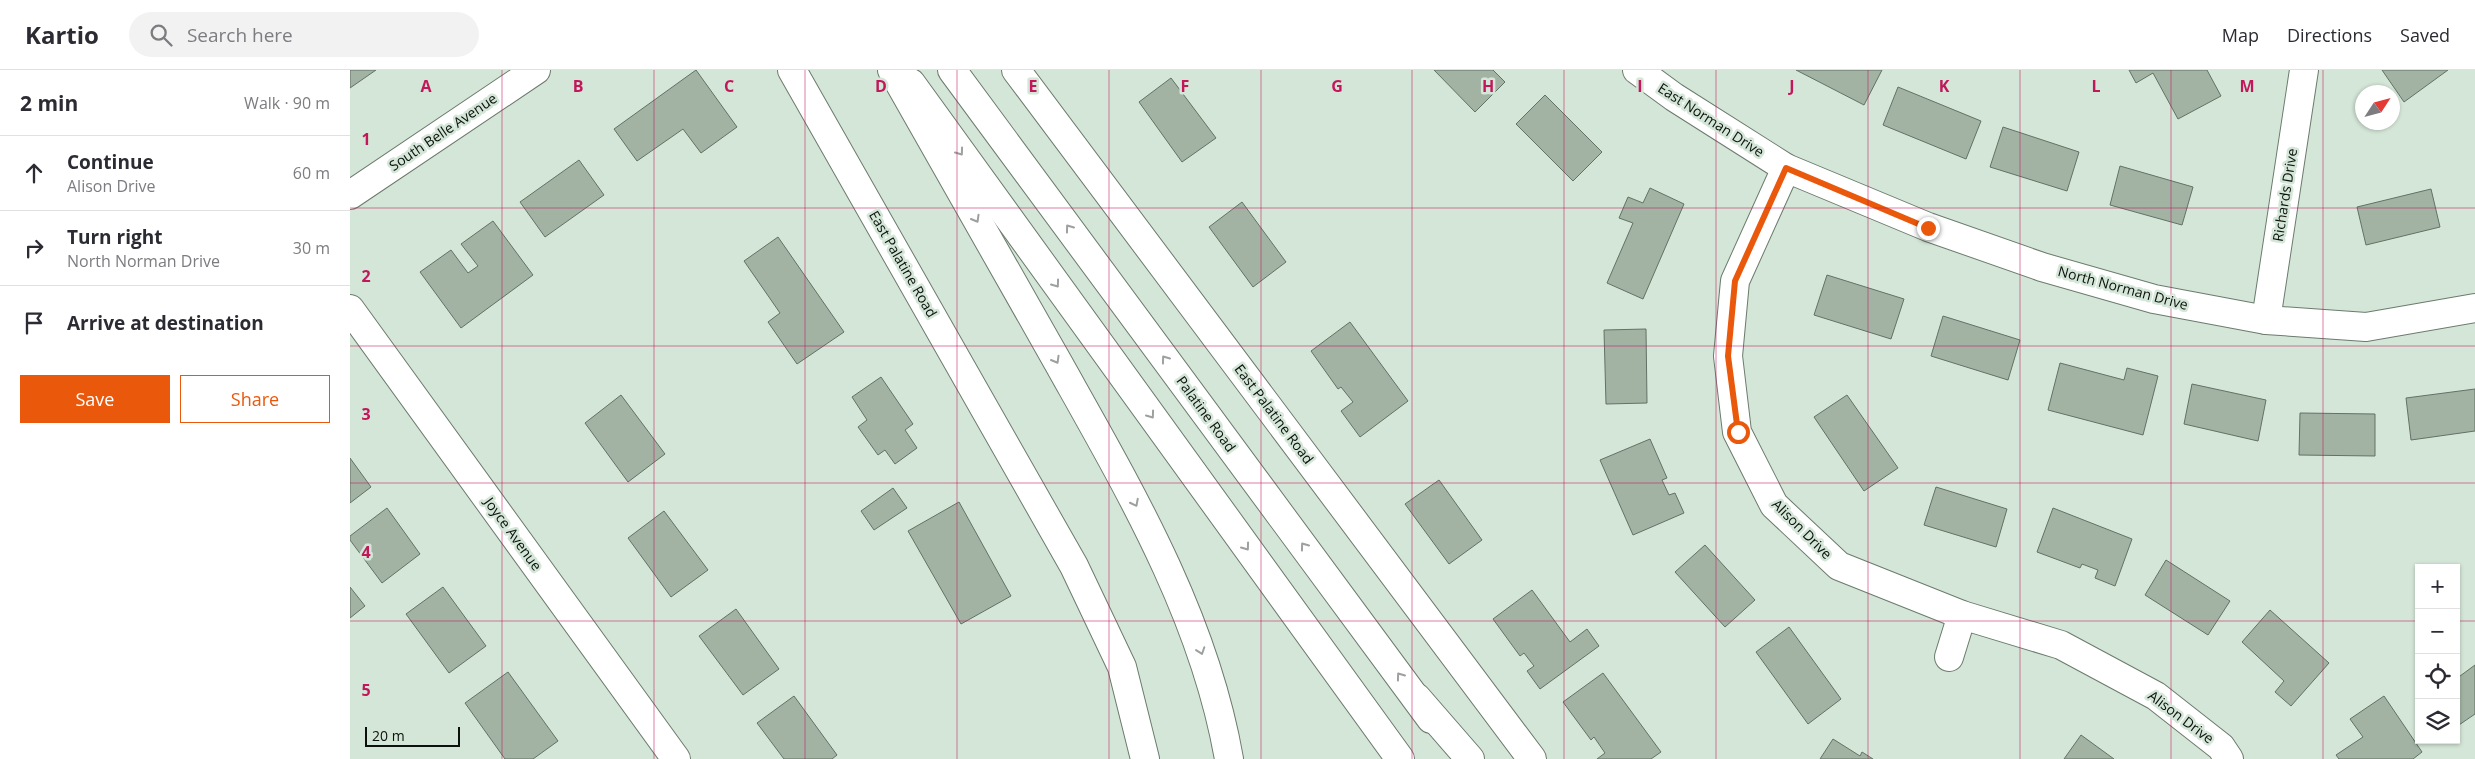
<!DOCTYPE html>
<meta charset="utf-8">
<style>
:root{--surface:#fff;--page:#f2f2f3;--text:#2b2b33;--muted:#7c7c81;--line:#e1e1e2;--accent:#ea580c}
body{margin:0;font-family:"Open Sans",sans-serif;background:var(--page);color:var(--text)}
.controls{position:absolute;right:15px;bottom:15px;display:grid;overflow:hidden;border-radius:0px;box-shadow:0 1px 4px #0004}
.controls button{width:45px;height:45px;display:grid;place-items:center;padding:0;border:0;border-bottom:1px solid var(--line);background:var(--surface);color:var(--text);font:25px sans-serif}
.compass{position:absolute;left:2005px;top:15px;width:45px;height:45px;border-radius:50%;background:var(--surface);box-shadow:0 1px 4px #0004;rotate:54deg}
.scale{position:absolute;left:15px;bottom:12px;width:95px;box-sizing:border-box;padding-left:5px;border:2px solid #0b110c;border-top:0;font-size:14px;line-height:18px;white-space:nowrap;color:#0b110c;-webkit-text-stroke:4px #d4e6d7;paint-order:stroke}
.stop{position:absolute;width:15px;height:15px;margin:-11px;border:4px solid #ea580c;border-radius:50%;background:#fff}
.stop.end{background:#ea580c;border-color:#fff;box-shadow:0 1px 5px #0008}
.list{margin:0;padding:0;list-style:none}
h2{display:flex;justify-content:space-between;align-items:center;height:65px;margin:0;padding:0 20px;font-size:21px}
h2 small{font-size:16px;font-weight:400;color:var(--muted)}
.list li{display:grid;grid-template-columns:32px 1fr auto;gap:15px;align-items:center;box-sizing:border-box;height:75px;padding:0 20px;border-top:1px solid var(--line)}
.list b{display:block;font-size:19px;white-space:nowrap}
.list p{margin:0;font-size:16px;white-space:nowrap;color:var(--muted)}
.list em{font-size:16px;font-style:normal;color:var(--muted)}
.actions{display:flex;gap:10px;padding:15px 20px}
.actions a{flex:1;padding:11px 0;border:1px solid var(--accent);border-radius:0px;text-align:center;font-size:18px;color:var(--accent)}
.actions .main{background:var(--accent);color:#fff}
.icon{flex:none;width:28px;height:28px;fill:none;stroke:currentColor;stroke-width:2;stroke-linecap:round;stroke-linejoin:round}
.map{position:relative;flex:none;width:2125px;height:689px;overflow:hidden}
header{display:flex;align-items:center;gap:30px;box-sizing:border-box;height:70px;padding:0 25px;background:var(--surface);border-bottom:1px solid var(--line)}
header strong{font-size:24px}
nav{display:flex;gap:28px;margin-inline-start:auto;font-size:18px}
.search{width:350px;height:45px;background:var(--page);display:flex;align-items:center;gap:12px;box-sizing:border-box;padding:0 18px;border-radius:28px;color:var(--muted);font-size:19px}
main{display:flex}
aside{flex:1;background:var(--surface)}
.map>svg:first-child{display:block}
.building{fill:#a2b3a4;stroke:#627265}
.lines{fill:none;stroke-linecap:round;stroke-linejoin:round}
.minor-casing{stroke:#6b7b6d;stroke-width:30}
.major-casing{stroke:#6b7b6d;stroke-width:30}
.highway-casing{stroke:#6b7b6d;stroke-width:30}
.minor{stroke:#fff;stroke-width:28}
.major{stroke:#fff;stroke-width:28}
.highway{stroke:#fff;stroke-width:28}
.oneway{stroke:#9da09e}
.route{stroke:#ea580c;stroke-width:6}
.grid{fill:none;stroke:#c2185b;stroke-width:1;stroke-opacity:0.55}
.labels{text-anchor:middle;stroke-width:5;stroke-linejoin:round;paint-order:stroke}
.street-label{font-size:14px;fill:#0b110c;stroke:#d4e6d7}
.grid-label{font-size:16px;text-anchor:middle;font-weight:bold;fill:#c2185b;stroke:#d4e6d7;stroke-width:5;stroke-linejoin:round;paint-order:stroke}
</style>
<header>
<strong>Kartio</strong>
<div class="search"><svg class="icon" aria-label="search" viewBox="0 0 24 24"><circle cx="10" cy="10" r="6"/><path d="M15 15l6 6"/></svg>Search here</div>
<nav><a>Map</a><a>Directions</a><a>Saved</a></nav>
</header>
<main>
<aside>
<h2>2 min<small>Walk · 90 m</small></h2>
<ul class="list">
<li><svg class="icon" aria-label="ahead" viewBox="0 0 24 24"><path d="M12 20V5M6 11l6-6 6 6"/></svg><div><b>Continue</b><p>Alison Drive</p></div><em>60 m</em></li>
<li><svg class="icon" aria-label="right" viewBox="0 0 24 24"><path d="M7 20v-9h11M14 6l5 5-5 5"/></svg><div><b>Turn right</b><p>North Norman Drive</p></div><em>30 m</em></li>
<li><svg class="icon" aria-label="arrive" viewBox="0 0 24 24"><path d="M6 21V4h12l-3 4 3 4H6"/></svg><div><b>Arrive at destination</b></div></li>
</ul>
<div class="actions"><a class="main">Save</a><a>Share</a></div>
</aside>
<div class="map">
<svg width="2125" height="689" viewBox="0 0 2125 689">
<rect width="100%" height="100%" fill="#d4e6d7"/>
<g class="building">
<polygon points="0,0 26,0 0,18"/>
<polygon points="346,0 387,57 351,83 333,59 287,91 264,59"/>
<polygon points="1084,0 1143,0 1155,12 1125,42"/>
<polygon points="1446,0 1532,0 1514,35"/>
<polygon points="1779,0 1857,0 1871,26 1828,49 1803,3 1786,13"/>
<polygon points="2032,0 2098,0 2054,32"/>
<polygon points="821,8 866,68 832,92 789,32"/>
<polygon points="1548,17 1631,51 1616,89 1533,55"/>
<polygon points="1195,25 1252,82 1223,111 1166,54"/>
<polygon points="1653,57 1729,82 1717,121 1640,97"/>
<polygon points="229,90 254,125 195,167 170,132"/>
<polygon points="1770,96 1843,117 1832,155 1760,135"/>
<polygon points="1300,118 1334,134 1293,229 1257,213 1283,153 1269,148 1278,127 1293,133"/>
<polygon points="2081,119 2090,157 2016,175 2007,137"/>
<polygon points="892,132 936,192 903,217 859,157"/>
<polygon points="143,151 183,205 111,258 70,202 101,180 118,203 128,196 111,174"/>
<polygon points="428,167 494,262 447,294 418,252 430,243 394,191"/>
<polygon points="1477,205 1554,229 1541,269 1464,245"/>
<polygon points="1593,246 1670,270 1658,310 1581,286"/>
<polygon points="1000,252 1058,331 1010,367 991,341 1003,332 991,317 988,319 961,281"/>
<polygon points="1296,259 1297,333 1256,334 1254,260"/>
<polygon points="1710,293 1774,310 1777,298 1808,306 1793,365 1698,340"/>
<polygon points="531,307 563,354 555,360 567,378 545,394 535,380 528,385 508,357 517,350 502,327"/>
<polygon points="1842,314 1916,330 1908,371 1834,354"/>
<polygon points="2125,319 2125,361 2061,370 2056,328"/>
<polygon points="271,325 315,384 278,412 235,353"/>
<polygon points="1497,325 1548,398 1514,421 1464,347"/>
<polygon points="1950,343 2025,344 2025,386 1949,385"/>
<polygon points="1300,369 1317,408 1312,410 1319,425 1325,423 1334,443 1283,465 1250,390"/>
<polygon points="0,388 21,417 0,433"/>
<polygon points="1089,410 1132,470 1099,494 1055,434"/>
<polygon points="1586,417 1657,439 1646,477 1574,455"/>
<polygon points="543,418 557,438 524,460 511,441"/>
<polygon points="609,432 661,526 611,554 558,461"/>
<polygon points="37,438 70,484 32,513 0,470 0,466"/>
<polygon points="1703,438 1782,469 1765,516 1745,508 1748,500 1732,494 1730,498 1687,482"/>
<polygon points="314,441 358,500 321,527 278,468"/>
<polygon points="1355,475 1405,530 1375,557 1325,502"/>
<polygon points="1816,490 1880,531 1858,565 1795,525"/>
<polygon points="0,517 15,536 0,548"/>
<polygon points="93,517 136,576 99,603 56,544"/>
<polygon points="1182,520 1220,572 1237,559 1249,576 1190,619 1177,601 1184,596 1174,583 1170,586 1143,549"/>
<polygon points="386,539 429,599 393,625 349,566"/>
<polygon points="1920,540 1979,593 1941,636 1925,622 1934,611 1892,572"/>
<polygon points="1439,557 1491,629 1458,654 1406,582"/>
<polygon points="2125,595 2125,644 2106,657 2106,609"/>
<polygon points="158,602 208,671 183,689 155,689 115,633"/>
<polygon points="1253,603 1311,682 1301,689 1247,689 1255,683 1244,667 1241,670 1213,632"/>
<polygon points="444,626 487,685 482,689 434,689 407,653"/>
<polygon points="2034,626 2072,682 2063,689 1989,689 1986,685 2013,667 2000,649"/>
<polygon points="1731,665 1764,689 1714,689"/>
<polygon points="1483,669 1510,686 1512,682 1523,689 1470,689"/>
</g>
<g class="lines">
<defs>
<g id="minor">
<polyline points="442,0 724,496 772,597 795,689"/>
<polyline points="666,0 1182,689"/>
<polyline points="1287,0 1324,27 1436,98 1578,157 1692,197 1804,229 1916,250 2016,257 2125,238"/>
<polyline points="1436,98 1385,211 1378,286 1387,362 1424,435 1489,496 1612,545 1711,575 1806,626 1871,677 1879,689"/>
<polyline points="0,125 186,0"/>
<polyline points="0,239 326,689"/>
<polyline points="1916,250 1954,0"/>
<polyline points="1599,587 1612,545"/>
</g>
<g id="major">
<polyline points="602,0 1081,649"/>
<polyline points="561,13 1050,689"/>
</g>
<g id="highway">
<path d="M 542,0 C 598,99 654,198 710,296 C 780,421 854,546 879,689"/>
<polyline points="1067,628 1120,689"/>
</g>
</defs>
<use href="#minor" class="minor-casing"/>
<use href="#major" class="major-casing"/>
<use href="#highway" class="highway-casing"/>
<use href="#minor" class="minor"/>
<use href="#major" class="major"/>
<use href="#highway" class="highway"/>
</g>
<defs><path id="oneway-chevron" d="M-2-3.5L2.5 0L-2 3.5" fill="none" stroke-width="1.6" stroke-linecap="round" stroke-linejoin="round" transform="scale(1.25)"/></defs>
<g class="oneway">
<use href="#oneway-chevron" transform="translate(610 82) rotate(54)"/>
<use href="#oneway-chevron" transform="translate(626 149) rotate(60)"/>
<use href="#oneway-chevron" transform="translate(719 158) rotate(-126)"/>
<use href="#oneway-chevron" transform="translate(706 214) rotate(54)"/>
<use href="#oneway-chevron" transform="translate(815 289) rotate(-126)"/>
<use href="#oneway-chevron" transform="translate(706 290) rotate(60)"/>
<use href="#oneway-chevron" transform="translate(801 345) rotate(54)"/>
<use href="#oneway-chevron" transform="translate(785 433) rotate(63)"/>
<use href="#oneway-chevron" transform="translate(954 476) rotate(-126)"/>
<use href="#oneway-chevron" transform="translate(896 477) rotate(54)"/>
<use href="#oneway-chevron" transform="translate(851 581) rotate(71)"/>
<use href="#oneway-chevron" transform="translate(1050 606) rotate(-126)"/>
</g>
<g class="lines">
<polyline class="route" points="1388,362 1378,286 1385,211 1436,98 1578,158"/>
</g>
<path class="grid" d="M 152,0 L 152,689M 304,0 L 304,689M 455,0 L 455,689M 607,0 L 607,689M 759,0 L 759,689M 911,0 L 911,689M 1062,0 L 1062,689M 1214,0 L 1214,689M 1366,0 L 1366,689M 1518,0 L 1518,689M 1670,0 L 1670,689M 1821,0 L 1821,689M 1973,0 L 1973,689M 0,138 L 2125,138M 0,276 L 2125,276M 0,413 L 2125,413M 0,551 L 2069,551M 2106,551 L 2125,551"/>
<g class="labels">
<g class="street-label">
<text transform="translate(1361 50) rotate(33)" y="5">East Norman Drive</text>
<text transform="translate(93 62) rotate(-34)" y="5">South Belle Avenue</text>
<text transform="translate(1935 125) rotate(-81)" y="5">Richards Drive</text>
<text transform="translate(553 194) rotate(60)" y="5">East Palatine Road</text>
<text transform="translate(1773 218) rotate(15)" y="5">North Norman Drive</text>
<text transform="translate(856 344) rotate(54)" y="5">Palatine Road</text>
<text transform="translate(924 344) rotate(53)" y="5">East Palatine Road</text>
<text transform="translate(1452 459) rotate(45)" y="5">Alison Drive</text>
<text transform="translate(163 464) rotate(54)" y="5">Joyce Avenue</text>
<text transform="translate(1831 647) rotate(37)" y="5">Alison Drive</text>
</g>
</g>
<g class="grid-label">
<text x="76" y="22">A</text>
<text x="228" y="22">B</text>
<text x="379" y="22">C</text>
<text x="531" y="22">D</text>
<text x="683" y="22">E</text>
<text x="835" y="22">F</text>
<text x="987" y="22">G</text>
<text x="1138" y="22">H</text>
<text x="1290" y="22">I</text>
<text x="1442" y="22">J</text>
<text x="1594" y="22">K</text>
<text x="1746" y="22">L</text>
<text x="1897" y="22">M</text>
<text x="16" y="75">1</text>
<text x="16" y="212">2</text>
<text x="16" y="350">3</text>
<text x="16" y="488">4</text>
<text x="16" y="626">5</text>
</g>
</svg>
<div class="controls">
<button>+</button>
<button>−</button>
<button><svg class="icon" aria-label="locate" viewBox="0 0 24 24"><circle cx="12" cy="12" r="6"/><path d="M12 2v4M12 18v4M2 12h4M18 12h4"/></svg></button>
<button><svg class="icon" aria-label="layers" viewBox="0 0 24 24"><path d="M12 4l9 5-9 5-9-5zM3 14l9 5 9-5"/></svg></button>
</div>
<svg class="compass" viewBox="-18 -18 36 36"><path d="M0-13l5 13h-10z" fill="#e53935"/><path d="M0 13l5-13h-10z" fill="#7c7c81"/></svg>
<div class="scale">20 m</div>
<div class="stop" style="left:1388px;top:362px"></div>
<div class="stop end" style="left:1578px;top:158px"></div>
</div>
</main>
